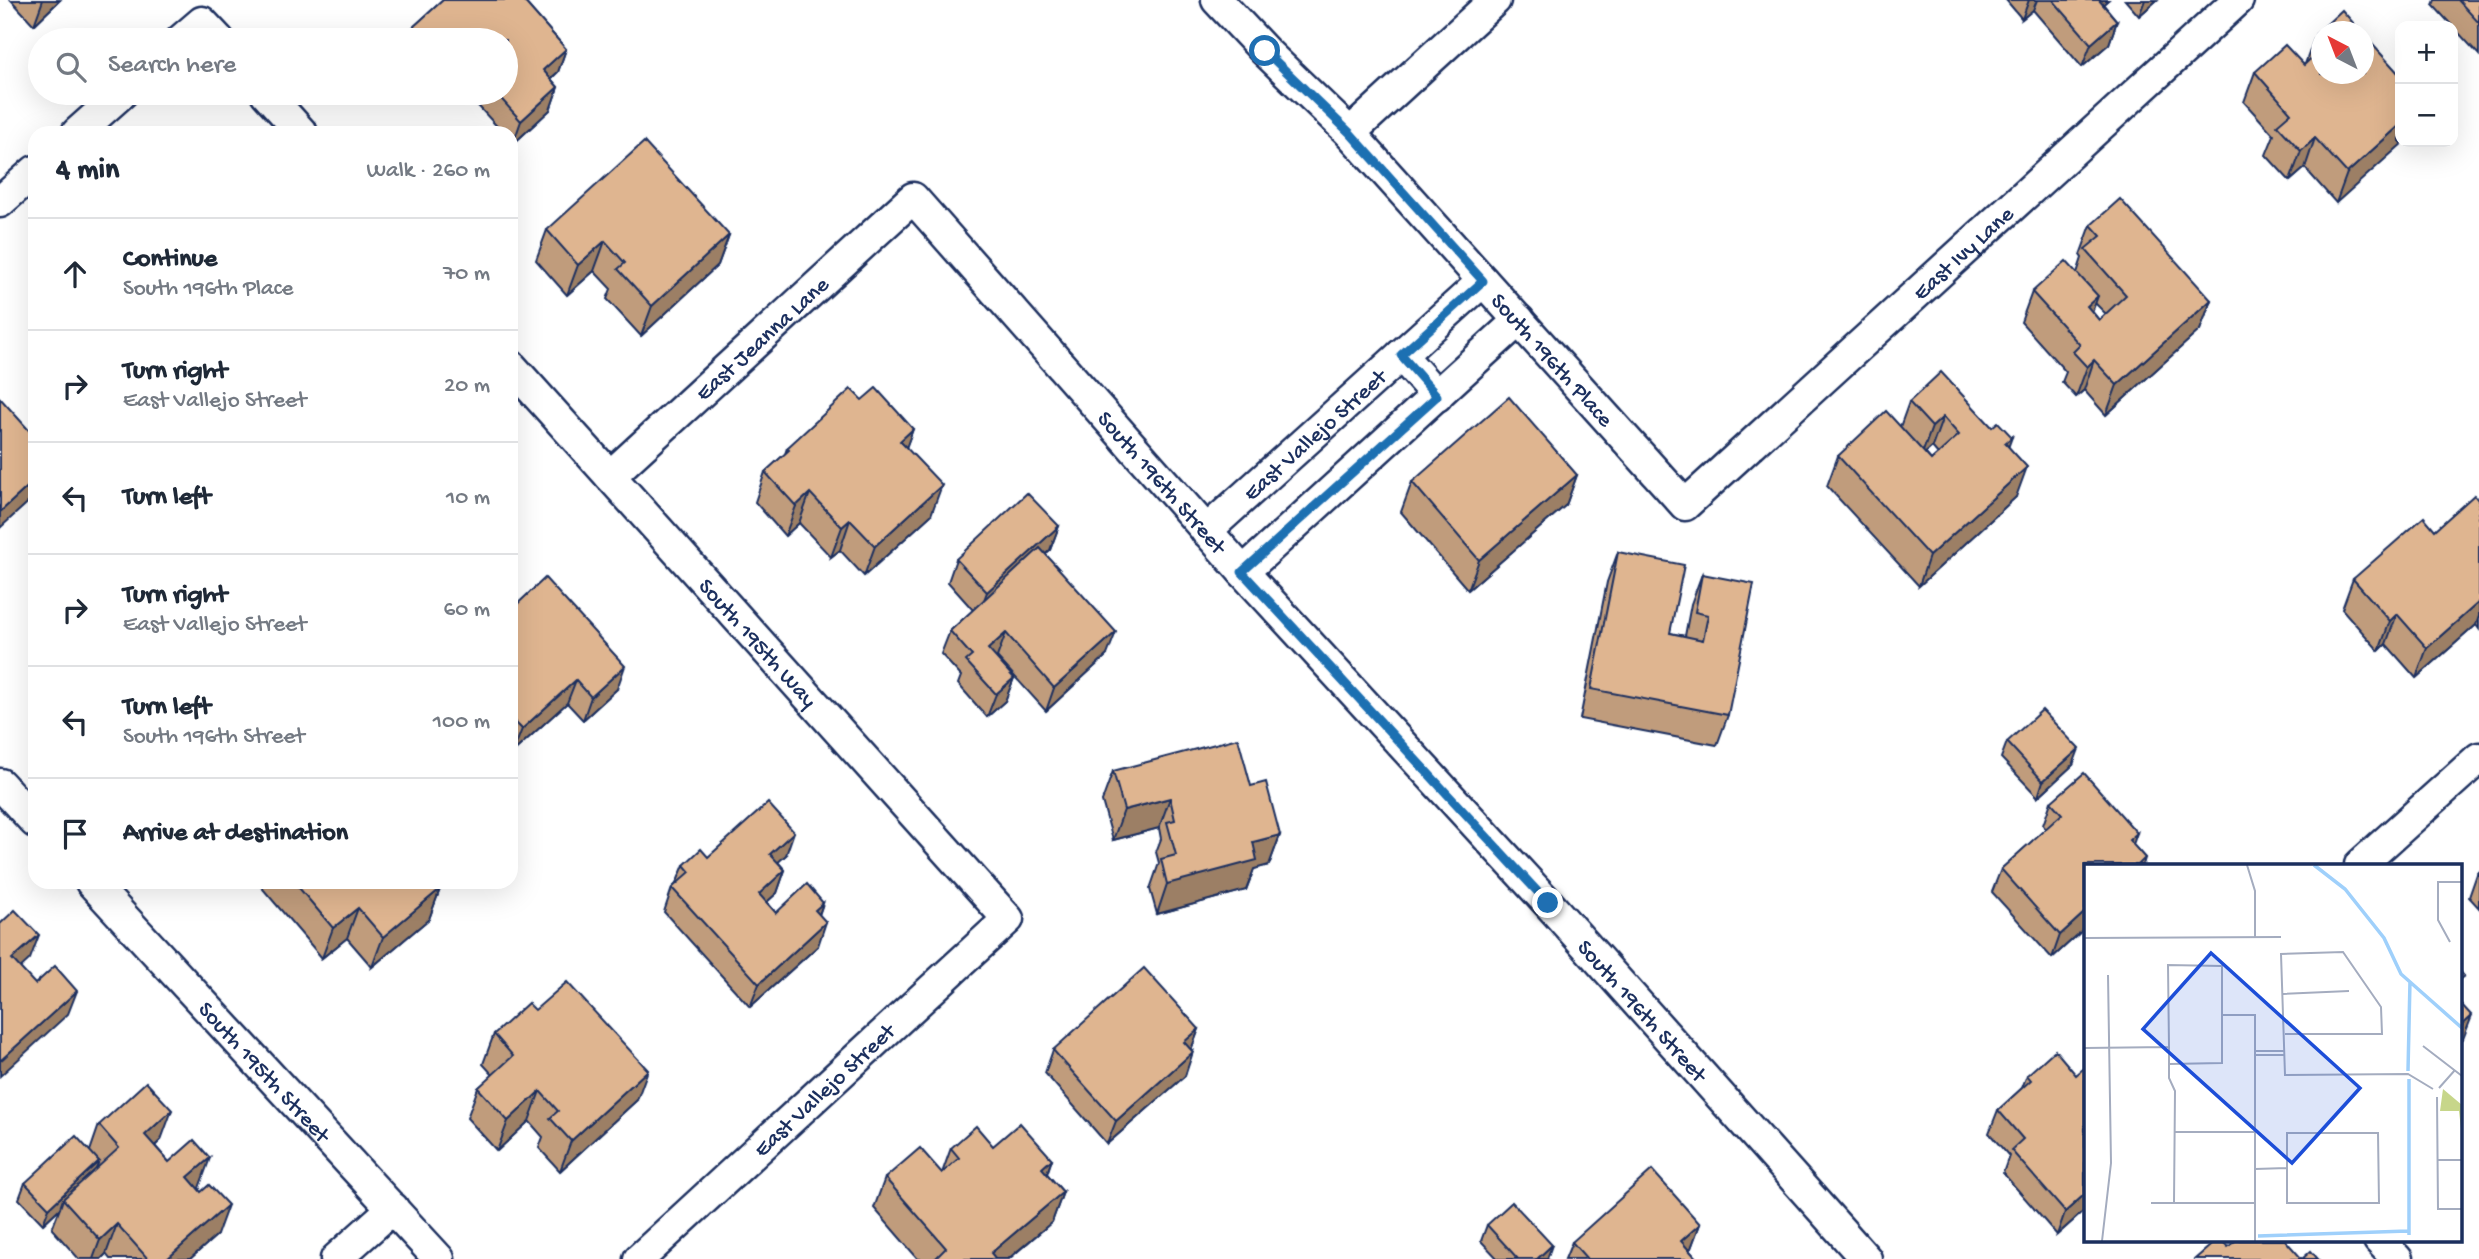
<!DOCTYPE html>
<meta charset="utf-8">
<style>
:root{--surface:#fff;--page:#f6f6f7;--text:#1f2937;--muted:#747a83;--line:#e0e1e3}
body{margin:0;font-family:"Gochi Hand",sans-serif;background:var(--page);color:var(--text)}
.controls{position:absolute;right:21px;top:21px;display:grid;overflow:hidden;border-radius:14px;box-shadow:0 7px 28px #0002}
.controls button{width:63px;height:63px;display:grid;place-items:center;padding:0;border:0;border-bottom:2px solid var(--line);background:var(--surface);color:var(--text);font:35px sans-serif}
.compass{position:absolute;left:2311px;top:21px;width:63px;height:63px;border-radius:50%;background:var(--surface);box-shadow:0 7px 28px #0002;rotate:318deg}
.stop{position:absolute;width:21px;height:21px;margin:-16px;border:5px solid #1f6fb2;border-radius:50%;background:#fff}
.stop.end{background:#1f6fb2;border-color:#fff;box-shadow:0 2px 7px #0008}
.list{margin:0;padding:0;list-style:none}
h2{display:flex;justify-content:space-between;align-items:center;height:91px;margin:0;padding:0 28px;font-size:30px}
h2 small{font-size:23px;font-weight:400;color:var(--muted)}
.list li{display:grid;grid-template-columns:46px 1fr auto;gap:21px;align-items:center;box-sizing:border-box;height:112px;padding:0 28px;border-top:2px solid var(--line)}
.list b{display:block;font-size:26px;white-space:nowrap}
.list p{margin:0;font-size:23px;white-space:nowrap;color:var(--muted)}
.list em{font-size:23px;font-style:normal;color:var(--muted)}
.icon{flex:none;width:38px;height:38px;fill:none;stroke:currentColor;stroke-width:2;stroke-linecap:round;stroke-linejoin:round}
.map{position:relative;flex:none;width:2479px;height:1259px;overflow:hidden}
.search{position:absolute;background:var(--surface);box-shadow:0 7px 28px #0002;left:28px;top:28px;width:490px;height:77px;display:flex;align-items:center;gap:18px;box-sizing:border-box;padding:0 24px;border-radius:38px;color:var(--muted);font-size:26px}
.panel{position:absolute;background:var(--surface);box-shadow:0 7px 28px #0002;left:28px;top:126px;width:490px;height:763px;border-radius:21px}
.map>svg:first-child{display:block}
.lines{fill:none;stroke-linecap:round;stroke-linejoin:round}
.street-casing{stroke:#1b2f5e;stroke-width:35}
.street{stroke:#fff;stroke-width:30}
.wall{fill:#c09c7c;stroke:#1b2f5e;stroke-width:2;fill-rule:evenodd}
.shaded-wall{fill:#9c7f65;stroke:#1b2f5e;stroke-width:2}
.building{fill:#dfb590;stroke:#1b2f5e;stroke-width:2}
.route{stroke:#1f6fb2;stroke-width:9}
.labels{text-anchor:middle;stroke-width:5;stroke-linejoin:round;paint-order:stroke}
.street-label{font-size:23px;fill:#1b2f5e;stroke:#fff}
.inset-river{fill:none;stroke:#9fd0fb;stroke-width:3.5}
.inset-road{fill:none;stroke:#a4acbf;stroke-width:2}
.view{fill:#1d4ed8;fill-opacity:0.15;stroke:#1d4ed8;stroke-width:3.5}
.inset-edge{fill:none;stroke:#1b2f5e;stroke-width:3.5}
</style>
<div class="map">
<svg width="2479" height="1259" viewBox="0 0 2479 1259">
<rect width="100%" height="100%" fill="#fff"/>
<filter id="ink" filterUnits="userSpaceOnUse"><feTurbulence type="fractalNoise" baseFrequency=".0143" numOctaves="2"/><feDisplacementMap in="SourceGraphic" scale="14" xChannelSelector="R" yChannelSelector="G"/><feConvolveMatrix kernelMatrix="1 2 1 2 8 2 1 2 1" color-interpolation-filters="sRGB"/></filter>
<g filter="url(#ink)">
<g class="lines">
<defs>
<g id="street">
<path id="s1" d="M 1217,0 L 1265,51 L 1350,133 L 1685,505 L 2238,0"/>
<polyline points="181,40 202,22 219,40"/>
<polyline points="266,93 302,133"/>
<polyline points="77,133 122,93"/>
<polyline points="1350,133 1495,0"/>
<polyline points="0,202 35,171"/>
<polyline points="1401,355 1437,396"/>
<path id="s2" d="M 511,366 L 1008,919 L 639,1259"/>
<path id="s3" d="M 610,476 L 913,198 L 1243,572 L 1548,903 L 1866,1259"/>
<path id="s4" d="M 1206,531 L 1483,281"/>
<polyline points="1243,572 1519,320"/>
<polyline points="0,784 35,822"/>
<polyline points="2360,865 2479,758"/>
<path id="s5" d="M 91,882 L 439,1259"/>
<polyline points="2379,1240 2397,1259"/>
<polyline points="336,1259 393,1208"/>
</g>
</defs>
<use href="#street" class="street-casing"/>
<use href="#street" class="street"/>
</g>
<g class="wall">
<polygon points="11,0 60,0 34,25"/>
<polygon points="443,0 523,0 566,49 558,72 551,79 558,87 550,110 513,144 511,142 511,133 503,133 470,97 465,102 456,93 506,93 506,40 400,40 401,38"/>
<polygon points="2006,0 2108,0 2103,4 2117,21 2109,44 2082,67 2033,10 2022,19"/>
<polygon points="2125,0 2157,0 2139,16"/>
<polygon points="2435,0 2479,0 2479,55 2433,5"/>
<polygon points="2321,32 2321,74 2400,75 2336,203 2305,168 2290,181 2266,155 2274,135 2244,102 2255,72 2304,65 2305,64 2316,34"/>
<path d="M 2091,225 L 2211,300 L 2200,330 L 2106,415 L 2084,390 L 2076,397 L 2062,382 L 2066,372 L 2021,322 L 2032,292 L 2077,273 L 2082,258 L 2080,255 ZM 2095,303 L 2106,314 L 2099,320 L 2092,311 Z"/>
<polygon points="547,230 729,235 718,265 641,336 607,299 611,289 594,271 567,295 536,260"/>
<polygon points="862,400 913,429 906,447 931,515 864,576 840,550 831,557 799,523 785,536 755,502 765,472 785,454 787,448"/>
<path d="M 1909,402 L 2008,447 L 2016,497 L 1919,586 L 1827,486 L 1838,456 L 1900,427 ZM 1932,447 L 1938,454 L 1931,460 L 1925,453 Z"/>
<polygon points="1577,475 1566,505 1468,590 1401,512 1412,482"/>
<polygon points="2479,501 2479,629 2476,625 2416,678 2386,644 2379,651 2342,609 2353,579 2435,530"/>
<polygon points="1059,526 1050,550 1045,554 1107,655 1046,711 997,657 996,658 1014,678 1005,701 987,717 958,684 961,676 941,654 950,631 973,610 948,582 956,559"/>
<polygon points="1618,552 1670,633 1685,636 1691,604 1702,574 1728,715 1717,745 1580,719 1607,582"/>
<polygon points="511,610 617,689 583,720 567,703 513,752 511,750"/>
<polygon points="2007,742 2073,765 2038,797 2001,758"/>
<polygon points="1113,771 1251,786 1280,835 1269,865 1254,869 1246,890 1157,914 1150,889 1159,863 1156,852 1161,839 1159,828 1113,840 1102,801"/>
<polygon points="2051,802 2133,845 2145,858 2143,865 2085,865 2085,928 2052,958 1992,892 2001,869 2046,829 2043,825"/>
<polygon points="786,855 778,862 785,870 777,893 767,902 776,913 823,903 819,915 818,946 750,1007 664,912 672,888 676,884 684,865"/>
<polygon points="2479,872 2479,908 2469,897 2477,874"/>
<polygon points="257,882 434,882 440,889 429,919 372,967 347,938 322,958"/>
<polygon points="535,1010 637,1100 560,1171 539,1148 543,1137 529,1121 497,1151 467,1118 478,1088 493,1075 483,1064 494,1034"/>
<polygon points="1199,1029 1191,1050 1185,1076 1107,1144 1045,1073 1053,1050"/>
<polygon points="2085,1071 2085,1210 2057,1235 2003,1173 2009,1156 1989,1133 1998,1110 2022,1088 2027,1075 2076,1075"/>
<polygon points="99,1125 161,1140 155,1146 169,1162 199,1188 198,1188 217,1235 190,1259 110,1259 106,1254 101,1259 79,1259 52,1229 60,1208 43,1224 19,1199 25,1183 90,1151"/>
<polygon points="993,1146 1052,1159 1047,1174 1063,1192 1052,1222 1009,1259 918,1259 874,1208 885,1178 942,1173 951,1148"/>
<polygon points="1700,1224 1691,1248 1689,1250 1697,1259 1565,1259 1572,1242"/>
<polygon points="1487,1225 1547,1259 1498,1259 1481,1241"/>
</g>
<g class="shaded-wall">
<polygon points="43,0 60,0 34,25"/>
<polygon points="2029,0 2037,0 2033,10 2022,19"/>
<polygon points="2094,0 2108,0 2087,19"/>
<polygon points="2145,0 2157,0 2139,16"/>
<polygon points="2117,21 2109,44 2082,67 2091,44"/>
<polygon points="566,49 558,72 534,93 543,70"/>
<polygon points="558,87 550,110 513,144 521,121"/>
<polygon points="468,93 472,93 470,97 465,102"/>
<polygon points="2400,125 2400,142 2404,142 2336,203 2347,173"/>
<polygon points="2315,138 2305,168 2290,181 2301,151"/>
<polygon points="729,235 718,265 641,336 652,306"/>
<polygon points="605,241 594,271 567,295 578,265"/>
<polygon points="2098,296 2087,326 2087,306"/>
<polygon points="2211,300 2200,330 2106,415 2117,385"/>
<polygon points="2094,360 2084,390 2076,397 2087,367"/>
<polygon points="1943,417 1932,447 1921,457 1932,427"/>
<polygon points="913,429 902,459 900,441"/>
<polygon points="2012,437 2001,467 2005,443"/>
<polygon points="2027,467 2016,497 1919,586 1929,556"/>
<polygon points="1577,475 1566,505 1468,590 1479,560"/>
<polygon points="35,480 35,496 0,528 0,512"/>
<polygon points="942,485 931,515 864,576 875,546"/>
<polygon points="810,493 799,523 785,536 796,506"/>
<polygon points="850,520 840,550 831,557 842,527"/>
<polygon points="1059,526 1050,550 978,616 987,592"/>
<polygon points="2479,602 2479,616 2476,625 2416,678 2427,648"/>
<polygon points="2397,614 2386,644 2379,651 2390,621"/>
<polygon points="1116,632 1107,655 1046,711 1054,688"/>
<polygon points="1006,633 997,657 980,672 988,649"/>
<polygon points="625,666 617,689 583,720 591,697"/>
<polygon points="1014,678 1005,701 987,717 996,694"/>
<polygon points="576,680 567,703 513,752 522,729"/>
<polygon points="2079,749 2073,765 2038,797 2043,781"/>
<polygon points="1170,798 1159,828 1113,840 1124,810"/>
<polygon points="794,832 786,855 762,877 770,854"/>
<polygon points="2137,833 2129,856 2129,840"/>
<polygon points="1280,835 1269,865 1254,869 1246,890 1157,914 1167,884 1253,842"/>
<polygon points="785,870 777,893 750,917 759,894"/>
<polygon points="440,889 429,919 372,967 383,937"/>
<polygon points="823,903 815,926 815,910"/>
<polygon points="358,908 347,938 322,958 333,928"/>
<polygon points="2085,912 2085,928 2052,958 2060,935"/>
<polygon points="826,922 818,946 750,1007 759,984"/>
<polygon points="39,935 30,959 4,983 12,959"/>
<polygon points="77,991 68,1014 0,1076 0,1061"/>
<polygon points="2472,1016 2463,1039 2460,1042 2460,1027"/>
<polygon points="1199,1029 1190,1052 1184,1042"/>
<polygon points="1193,1052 1185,1076 1107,1144 1116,1121"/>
<polygon points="648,1070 637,1100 560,1171 571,1141"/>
<polygon points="540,1091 529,1121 497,1151 508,1121"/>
<polygon points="172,1110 161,1140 134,1165 145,1135"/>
<polygon points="210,1158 199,1188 177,1207 188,1177"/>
<polygon points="1052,1159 1041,1189 1042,1168"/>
<polygon points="99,1161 93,1177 63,1199 60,1208 43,1224 49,1208"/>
<polygon points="1063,1192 1052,1222 1008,1259 989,1259 991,1253"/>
<polygon points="2085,1194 2085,1210 2057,1235 2065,1212"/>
<polygon points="228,1205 217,1235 190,1259 167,1259"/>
<polygon points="117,1224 106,1254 101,1259 93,1259 100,1240"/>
<polygon points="1700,1224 1691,1248 1678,1259 1681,1241"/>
<polygon points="1552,1245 1547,1259 1537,1259"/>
</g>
<g class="building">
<polygon points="443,0 523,0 566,49 543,70 558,87 521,121 496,93 506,93 506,40 402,40 401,38"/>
<polygon points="2053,0 2099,0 2117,21 2091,44"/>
<polygon points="2458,0 2479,0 2479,23"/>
<polygon points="2342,10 2361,32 2321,32 2321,40 2316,34"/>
<polygon points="2363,34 2400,75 2400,125 2347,173 2315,138 2301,151 2277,125 2291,113 2255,72 2285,45 2304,65 2321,49 2321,74 2363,74"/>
<polygon points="644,142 729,235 652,306 618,269 625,263 605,241 578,265 547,230"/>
<polygon points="2120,199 2211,300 2117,385 2094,360 2087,367 2073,352 2080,345 2032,292 2066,261 2098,296 2087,306 2099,320 2126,295 2085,249 2101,236 2091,225"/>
<polygon points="1941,372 1992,427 1998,422 2012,437 2005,443 2027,467 1929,556 1838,456 1886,411 1931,460 1959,435 1943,417 1932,427 1909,402"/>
<polygon points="876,388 913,429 900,441 942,485 875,546 850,520 842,527 810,493 796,506 765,472 789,450 787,448 851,389 862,400"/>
<polygon points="1509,397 1577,475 1479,560 1412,482"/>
<polygon points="0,398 35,437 35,480 0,512"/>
<polygon points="1027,493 1059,526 987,592 956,559"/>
<polygon points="2474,495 2479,501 2479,602 2427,648 2397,614 2390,621 2353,579 2424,517 2435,530"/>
<polygon points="1040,548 1116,632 1054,688 1006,633 988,649 1014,678 996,694 966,661 972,656 950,631"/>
<polygon points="1618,552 1684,565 1670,633 1703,640 1708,615 1695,612 1702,574 1754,584 1728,715 1591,689"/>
<polygon points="545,578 625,666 591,697 576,680 522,729 511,718 511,610"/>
<polygon points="2042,710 2079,749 2043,781 2007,742"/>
<polygon points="1238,738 1251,786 1266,782 1280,835 1253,842 1257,860 1167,884 1161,859 1176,855 1167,822 1175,820 1170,798 1124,810 1113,771"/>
<polygon points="2084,773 2137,833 2129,840 2145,858 2138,865 2085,865 2085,912 2060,935 2001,869 2062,814 2051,802"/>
<polygon points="768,803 794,832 770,854 785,870 759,894 776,913 807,884 823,903 815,910 826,922 759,984 672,888 690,872 684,865 701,849 708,857"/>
<polygon points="294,882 434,882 440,889 383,937 358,908 333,928"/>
<polygon points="15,910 39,935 12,959 35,984 55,966 77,991 0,1061 0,924"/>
<polygon points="1144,968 1199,1029 1184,1042 1193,1052 1116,1121 1053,1050"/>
<polygon points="2460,971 2464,976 2460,979"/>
<polygon points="567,982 648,1070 571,1141 550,1118 558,1111 540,1091 508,1121 478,1088 513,1056 494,1034 528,1003 535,1010"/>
<polygon points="2460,1003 2472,1016 2460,1027"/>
<polygon points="2055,1050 2076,1075 2083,1069 2085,1071 2085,1194 2065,1212 2011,1150 2023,1139 1998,1110 2031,1080 2027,1075"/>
<polygon points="146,1082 172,1110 145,1135 169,1162 194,1140 210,1158 188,1177 201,1192 209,1185 228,1205 167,1259 148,1259 117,1224 100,1240 63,1199 119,1148 99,1125"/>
<polygon points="1020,1123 1052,1159 1042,1168 1063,1192 991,1253 996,1259 935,1259 946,1248 885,1178 920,1148 942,1173 959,1158 951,1148 976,1126 993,1146"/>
<polygon points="76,1136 99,1161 49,1208 25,1183"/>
<polygon points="1652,1170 1700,1224 1681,1241 1697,1259 1587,1259 1572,1242"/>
<polygon points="1512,1202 1552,1245 1537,1259 1518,1259 1487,1225"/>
<polygon points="2217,1240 2221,1240 2228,1247 2236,1240 2285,1240 2302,1259 2311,1251 2318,1259 2195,1259"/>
</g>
</g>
<g class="lines" filter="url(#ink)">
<polyline class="route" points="1265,51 1350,133 1483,281 1401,355 1437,396 1242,572 1548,903"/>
</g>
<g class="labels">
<g class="street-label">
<text dy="8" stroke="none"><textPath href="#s1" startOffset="1064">East Ivy Lane</textPath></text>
<text dy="8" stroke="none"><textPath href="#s3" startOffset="205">East Jeanna Lane</textPath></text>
<text dy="8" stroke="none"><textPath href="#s1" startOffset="492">South 196th Place</textPath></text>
<text dy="8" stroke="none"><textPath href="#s4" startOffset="145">East Vallejo Street</textPath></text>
<text dy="8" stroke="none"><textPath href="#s3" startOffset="789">South 196th Street</textPath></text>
<text dy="8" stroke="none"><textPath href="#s2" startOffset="371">South 195th Way</textPath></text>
<text dy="8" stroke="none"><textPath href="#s3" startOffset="1503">South 196th Street</textPath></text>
<text dy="8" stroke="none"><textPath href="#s5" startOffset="257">South 195th Street</textPath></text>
<text transform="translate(823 1089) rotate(-43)" y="8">East Vallejo Street</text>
</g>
</g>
<g transform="translate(2084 864)">
<rect width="378" height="378" fill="#fff"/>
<path d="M 359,225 L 378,241 L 378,274 L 375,247 L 356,247 Z" fill="#c7d68a"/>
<path class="inset-river" d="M 230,1 L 261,25 L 300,74 L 317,110 L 378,164M 324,207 L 326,117M 325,215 L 325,371M 174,372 L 324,367"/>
<path class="inset-road" d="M 163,1 L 171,27 L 171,73M 0,74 L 197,73M 366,78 L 354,56 L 354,18 L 378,18M 199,130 L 265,127M 138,151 L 171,151 L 171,377M 201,170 L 298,170 L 297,143 L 259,88 L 197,90 L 201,211 L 324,210 L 349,225M 339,182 L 378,212M 0,184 L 85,183M 171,187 L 201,187M 171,191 L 201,191M 85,200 L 138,199 L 138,102 L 84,101 L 85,183 L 85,214 L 91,227 L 90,339M 355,224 L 371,206M 353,233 L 354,345 L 378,345M 91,268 L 171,268M 203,269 L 294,269 L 295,339 L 203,339 ZM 354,296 L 378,296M 171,305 L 203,304M 67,339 L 171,339M 18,377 L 27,299 L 24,111"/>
<path class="view" d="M 127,89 L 276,224 L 208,299 L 59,165 Z"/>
<rect width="378" height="378" class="inset-edge"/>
</g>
</svg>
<div class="controls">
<button>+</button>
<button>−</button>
</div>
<svg class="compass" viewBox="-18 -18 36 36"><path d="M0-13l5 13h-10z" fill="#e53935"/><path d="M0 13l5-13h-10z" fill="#747a83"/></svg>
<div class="stop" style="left:1265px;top:51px"></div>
<div class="stop end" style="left:1548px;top:903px"></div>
<div class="search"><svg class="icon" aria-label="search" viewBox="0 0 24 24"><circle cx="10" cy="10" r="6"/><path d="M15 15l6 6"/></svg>Search here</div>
<section class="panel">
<h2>4 min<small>Walk · 260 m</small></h2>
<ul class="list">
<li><svg class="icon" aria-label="ahead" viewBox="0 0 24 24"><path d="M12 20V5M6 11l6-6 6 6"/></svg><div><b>Continue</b><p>South 196th Place</p></div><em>70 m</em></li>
<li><svg class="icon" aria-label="right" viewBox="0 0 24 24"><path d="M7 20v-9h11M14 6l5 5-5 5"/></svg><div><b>Turn right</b><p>East Vallejo Street</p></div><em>20 m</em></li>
<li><svg class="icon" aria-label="left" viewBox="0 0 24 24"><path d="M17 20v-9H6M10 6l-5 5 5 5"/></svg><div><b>Turn left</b></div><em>10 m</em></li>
<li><svg class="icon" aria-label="right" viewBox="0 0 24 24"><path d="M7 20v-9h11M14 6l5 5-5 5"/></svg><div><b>Turn right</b><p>East Vallejo Street</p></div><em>60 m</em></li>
<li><svg class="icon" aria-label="left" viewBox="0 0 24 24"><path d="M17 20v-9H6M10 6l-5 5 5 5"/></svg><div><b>Turn left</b><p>South 196th Street</p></div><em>100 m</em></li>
<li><svg class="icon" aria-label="arrive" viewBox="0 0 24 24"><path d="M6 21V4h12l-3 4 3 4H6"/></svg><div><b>Arrive at destination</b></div></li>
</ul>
</section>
</div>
